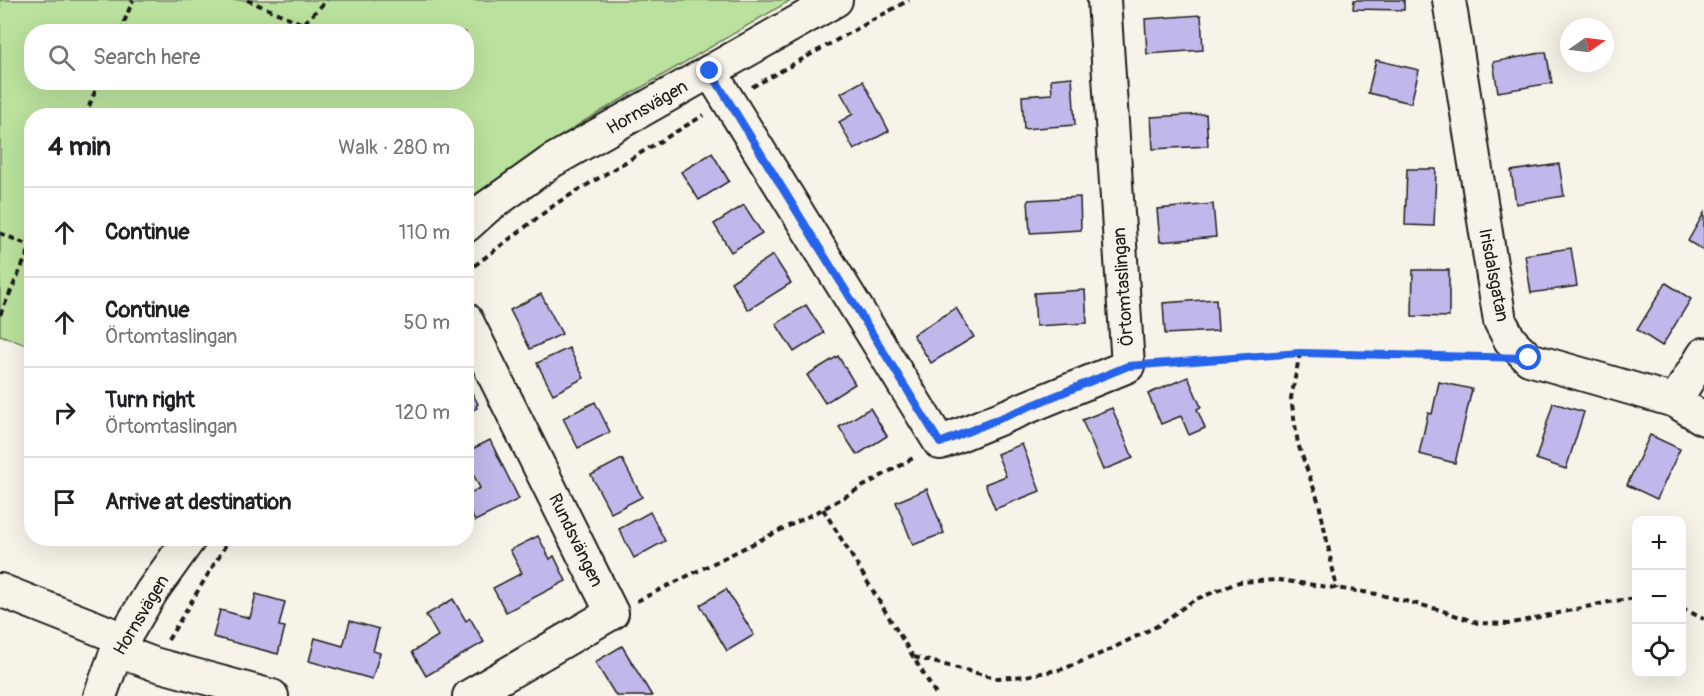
<!DOCTYPE html>
<meta charset="utf-8">
<style>
:root{--surface:#fff;--page:#f6f6f6;--text:#202124;--muted:#757577;--line:#e0e0e0}
body{margin:0;font-family:Pangolin,sans-serif;background:var(--page);color:var(--text)}
.controls{position:absolute;right:18px;bottom:18px;display:grid;overflow:hidden;border-radius:12px;box-shadow:0 6px 24px #0002}
.controls button{width:54px;height:54px;display:grid;place-items:center;padding:0;border:0;border-bottom:2px solid var(--line);background:var(--surface);color:var(--text);font:30px sans-serif}
.compass{position:absolute;left:1560px;top:18px;width:54px;height:54px;border-radius:50%;background:var(--surface);box-shadow:0 6px 24px #0002;rotate:76deg}
.stop{position:absolute;width:18px;height:18px;margin:-14px;border:4px solid #2563eb;border-radius:50%;background:#fff}
.stop.end{background:#2563eb;border-color:#fff;box-shadow:0 2px 6px #0008}
.list{margin:0;padding:0;list-style:none}
h2{display:flex;justify-content:space-between;align-items:center;height:78px;margin:0;padding:0 24px;font-size:26px}
h2 small{font-size:20px;font-weight:400;color:var(--muted)}
.list li{display:grid;grid-template-columns:39px 1fr auto;gap:18px;align-items:center;box-sizing:border-box;height:90px;padding:0 24px;border-top:2px solid var(--line)}
.list b{display:block;font-size:22px;white-space:nowrap}
.list p{margin:0;font-size:20px;white-space:nowrap;color:var(--muted)}
.list em{font-size:20px;font-style:normal;color:var(--muted)}
.icon{flex:none;width:33px;height:33px;fill:none;stroke:currentColor;stroke-width:2;stroke-linecap:round;stroke-linejoin:round}
.map{position:relative;flex:none;width:1704px;height:696px;overflow:hidden}
.search{position:absolute;background:var(--surface);box-shadow:0 6px 24px #0002;left:24px;top:24px;width:450px;height:66px;display:flex;align-items:center;gap:15px;box-sizing:border-box;padding:0 21px;border-radius:24px;color:var(--muted);font-size:22px}
.panel{position:absolute;background:var(--surface);box-shadow:0 6px 24px #0002;left:24px;top:108px;width:450px;height:438px;border-radius:24px}
.map>svg:first-child{display:block}
.green{fill:#bae19d;stroke:#6b7e5c;stroke-width:1.5;fill-rule:evenodd}
.building{fill:#c0b8ea;stroke:#1c1c1c;stroke-width:1.5}
.lines{fill:none;stroke-linecap:round;stroke-linejoin:round}
.minor-casing{stroke:#1c1c1c;stroke-width:36}
.path{stroke:#1c1c1c;stroke-width:4;stroke-dasharray:6 4.5;stroke-linecap:butt}
.minor{stroke:#f7f3e8;stroke-width:32}
.route{stroke:#2563eb;stroke-width:8}
.labels{text-anchor:middle;stroke-width:4.5;stroke-linejoin:round;paint-order:stroke}
.street-label{font-size:18px;fill:#1c1c1c;stroke:#f7f3e8}
</style>
<div class="map">
<svg width="1704" height="696" viewBox="0 0 1704 696">
<rect width="100%" height="100%" fill="#f7f3e8"/>
<filter id="ink" filterUnits="userSpaceOnUse"><feTurbulence type="fractalNoise" baseFrequency=".0167" numOctaves="2"/><feDisplacementMap in="SourceGraphic" scale="12" xChannelSelector="R" yChannelSelector="G"/><feConvolveMatrix kernelMatrix="1 2 1 2 8 2 1 2 1" color-interpolation-filters="sRGB"/></filter>
<g filter="url(#ink)">
<path class="green" d="M 0,0 L 791,0 L 581,123 L 467,200 L 466,116 L 32,116 L 31,347 L 0,335 ZM 32,32 L 466,32 L 466,82 L 32,82 Z"/>
<g class="building">
<polygon points="1354,0 1404,0 1404,10 1353,9"/>
<polygon points="1201,15 1203,50 1147,54 1145,19"/>
<polygon points="1546,52 1552,83 1498,92 1493,62"/>
<polygon points="1376,60 1419,70 1411,103 1368,93"/>
<polygon points="1072,77 1075,125 1024,129 1022,96 1052,94 1051,79"/>
<polygon points="863,81 889,131 854,150 839,122 853,114 841,93"/>
<polygon points="1206,114 1208,146 1153,149 1151,117"/>
<polygon points="712,153 729,181 699,200 681,172"/>
<polygon points="1559,164 1564,196 1516,204 1511,171"/>
<polygon points="1407,169 1436,169 1434,226 1405,225"/>
<polygon points="1080,197 1081,230 1030,233 1028,200"/>
<polygon points="1213,204 1216,237 1160,242 1157,209"/>
<polygon points="744,205 762,233 731,252 714,224"/>
<polygon points="1704,213 1704,251 1688,241"/>
<polygon points="1571,248 1577,286 1531,293 1525,255"/>
<polygon points="773,255 791,283 748,310 731,282"/>
<polygon points="1413,270 1449,270 1449,317 1412,316"/>
<polygon points="1666,283 1691,299 1662,346 1637,330"/>
<polygon points="1085,290 1087,323 1036,326 1034,293"/>
<polygon points="541,294 562,334 530,349 510,310"/>
<polygon points="1216,299 1218,331 1165,334 1163,303"/>
<polygon points="806,305 824,333 794,352 776,324"/>
<polygon points="956,308 974,337 931,363 913,335"/>
<polygon points="569,348 584,378 553,394 537,363"/>
<polygon points="838,356 855,384 825,403 807,375"/>
<polygon points="1188,377 1201,407 1197,409 1205,428 1189,435 1181,416 1161,424 1148,394"/>
<polygon points="466,381 478,404 476,406 477,408 466,414"/>
<polygon points="1439,382 1472,389 1455,463 1419,454 1428,413 1432,414"/>
<polygon points="595,402 610,432 578,448 563,418"/>
<polygon points="1553,403 1584,412 1566,469 1536,459"/>
<polygon points="870,408 887,436 857,455 839,427"/>
<polygon points="1112,408 1133,458 1103,470 1082,420"/>
<polygon points="1650,435 1680,449 1657,499 1627,485"/>
<polygon points="490,440 519,499 475,521 466,504 466,495 480,488 466,460 466,452"/>
<polygon points="1022,444 1040,491 995,509 985,484 1006,476 997,454"/>
<polygon points="622,459 642,497 611,513 591,475"/>
<polygon points="927,489 944,533 913,545 896,502"/>
<polygon points="650,512 665,541 634,558 619,529"/>
<polygon points="538,536 550,559 554,556 566,581 506,612 493,588 522,573 510,550"/>
<polygon points="726,589 754,635 727,651 700,605"/>
<polygon points="256,594 285,602 279,626 285,627 278,654 213,637 220,610 250,618"/>
<polygon points="453,599 466,621 470,618 484,642 426,676 412,652 438,636 426,615"/>
<polygon points="350,621 379,629 373,651 380,653 372,679 309,661 315,638 343,646"/>
<polygon points="622,646 652,696 616,696 595,662"/>
</g>
<g class="lines">
<defs>
<g id="minor">
<polyline points="1449,0 1500,321 1510,340 1529,359 1675,401 1704,419"/>
<polyline points="710,71 940,443 1128,366 1104,0"/>
<polyline points="466,226 486,208 552,161 836,0"/>
<polyline points="466,319 612,613 469,696"/>
<polyline points="1675,401 1704,354"/>
<polyline points="0,590 124,639"/>
<polyline points="117,650 154,664 272,696"/>
<polyline points="100,696 117,650 152,591 190,538"/>
</g>
</defs>
<use href="#minor" class="minor-casing"/>
<g class="path">
<polyline points="247,0 303,24 327,0"/>
<polyline points="120,32 133,0"/>
<polyline points="752,87 909,0"/>
<polyline points="85,116 99,82"/>
<polyline points="0,233 31,246"/>
<polyline points="466,272 557,203 704,115"/>
<polyline points="0,315 32,244"/>
<polyline points="1300,353 1291,398 1298,444 1319,503 1337,589"/>
<polyline points="1156,364 1300,353 1490,358"/>
<polyline points="823,509 937,696"/>
<polyline points="637,601 823,509 915,457"/>
<polyline points="1682,608 1704,619"/>
<polyline points="168,640 230,538"/>
<polyline points="914,657 996,678 1026,676 1063,669 1107,651 1157,626 1194,600 1239,582 1279,580 1377,594 1437,609 1478,623 1508,624 1609,602 1636,598"/>
</g>
<use href="#minor" class="minor"/>
</g>
</g>
<g class="lines" filter="url(#ink)">
<polyline class="route" points="710,71 940,443 1128,366 1300,353 1529,358"/>
</g>
<g class="labels">
<g class="street-label">
<text transform="translate(647 107) rotate(-30)" y="6">Hornsvägen</text>
<text transform="translate(1494 275) rotate(79)" y="6">Irisdalsgatan</text>
<text transform="translate(1123 287) rotate(-94)" y="6">Örtomtaslingan</text>
<text transform="translate(576 540) rotate(64)" y="6">Rundsvängen</text>
<text transform="translate(141 615) rotate(-59)" y="6">Hornsvägen</text>
</g>
</g>
</svg>
<div class="controls">
<button>+</button>
<button>−</button>
<button><svg class="icon" aria-label="locate" viewBox="0 0 24 24"><circle cx="12" cy="12" r="6"/><path d="M12 2v4M12 18v4M2 12h4M18 12h4"/></svg></button>
</div>
<svg class="compass" viewBox="-18 -18 36 36"><path d="M0-13l5 13h-10z" fill="#e53935"/><path d="M0 13l5-13h-10z" fill="#757577"/></svg>
<div class="stop" style="left:1529px;top:358px"></div>
<div class="stop end" style="left:710px;top:71px"></div>
<div class="search"><svg class="icon" aria-label="search" viewBox="0 0 24 24"><circle cx="10" cy="10" r="6"/><path d="M15 15l6 6"/></svg>Search here</div>
<section class="panel">
<h2>4 min<small>Walk · 280 m</small></h2>
<ul class="list">
<li><svg class="icon" aria-label="ahead" viewBox="0 0 24 24"><path d="M12 20V5M6 11l6-6 6 6"/></svg><div><b>Continue</b></div><em>110 m</em></li>
<li><svg class="icon" aria-label="ahead" viewBox="0 0 24 24"><path d="M12 20V5M6 11l6-6 6 6"/></svg><div><b>Continue</b><p>Örtomtaslingan</p></div><em>50 m</em></li>
<li><svg class="icon" aria-label="right" viewBox="0 0 24 24"><path d="M7 20v-9h11M14 6l5 5-5 5"/></svg><div><b>Turn right</b><p>Örtomtaslingan</p></div><em>120 m</em></li>
<li><svg class="icon" aria-label="arrive" viewBox="0 0 24 24"><path d="M6 21V4h12l-3 4 3 4H6"/></svg><div><b>Arrive at destination</b></div></li>
</ul>
</section>
</div>
